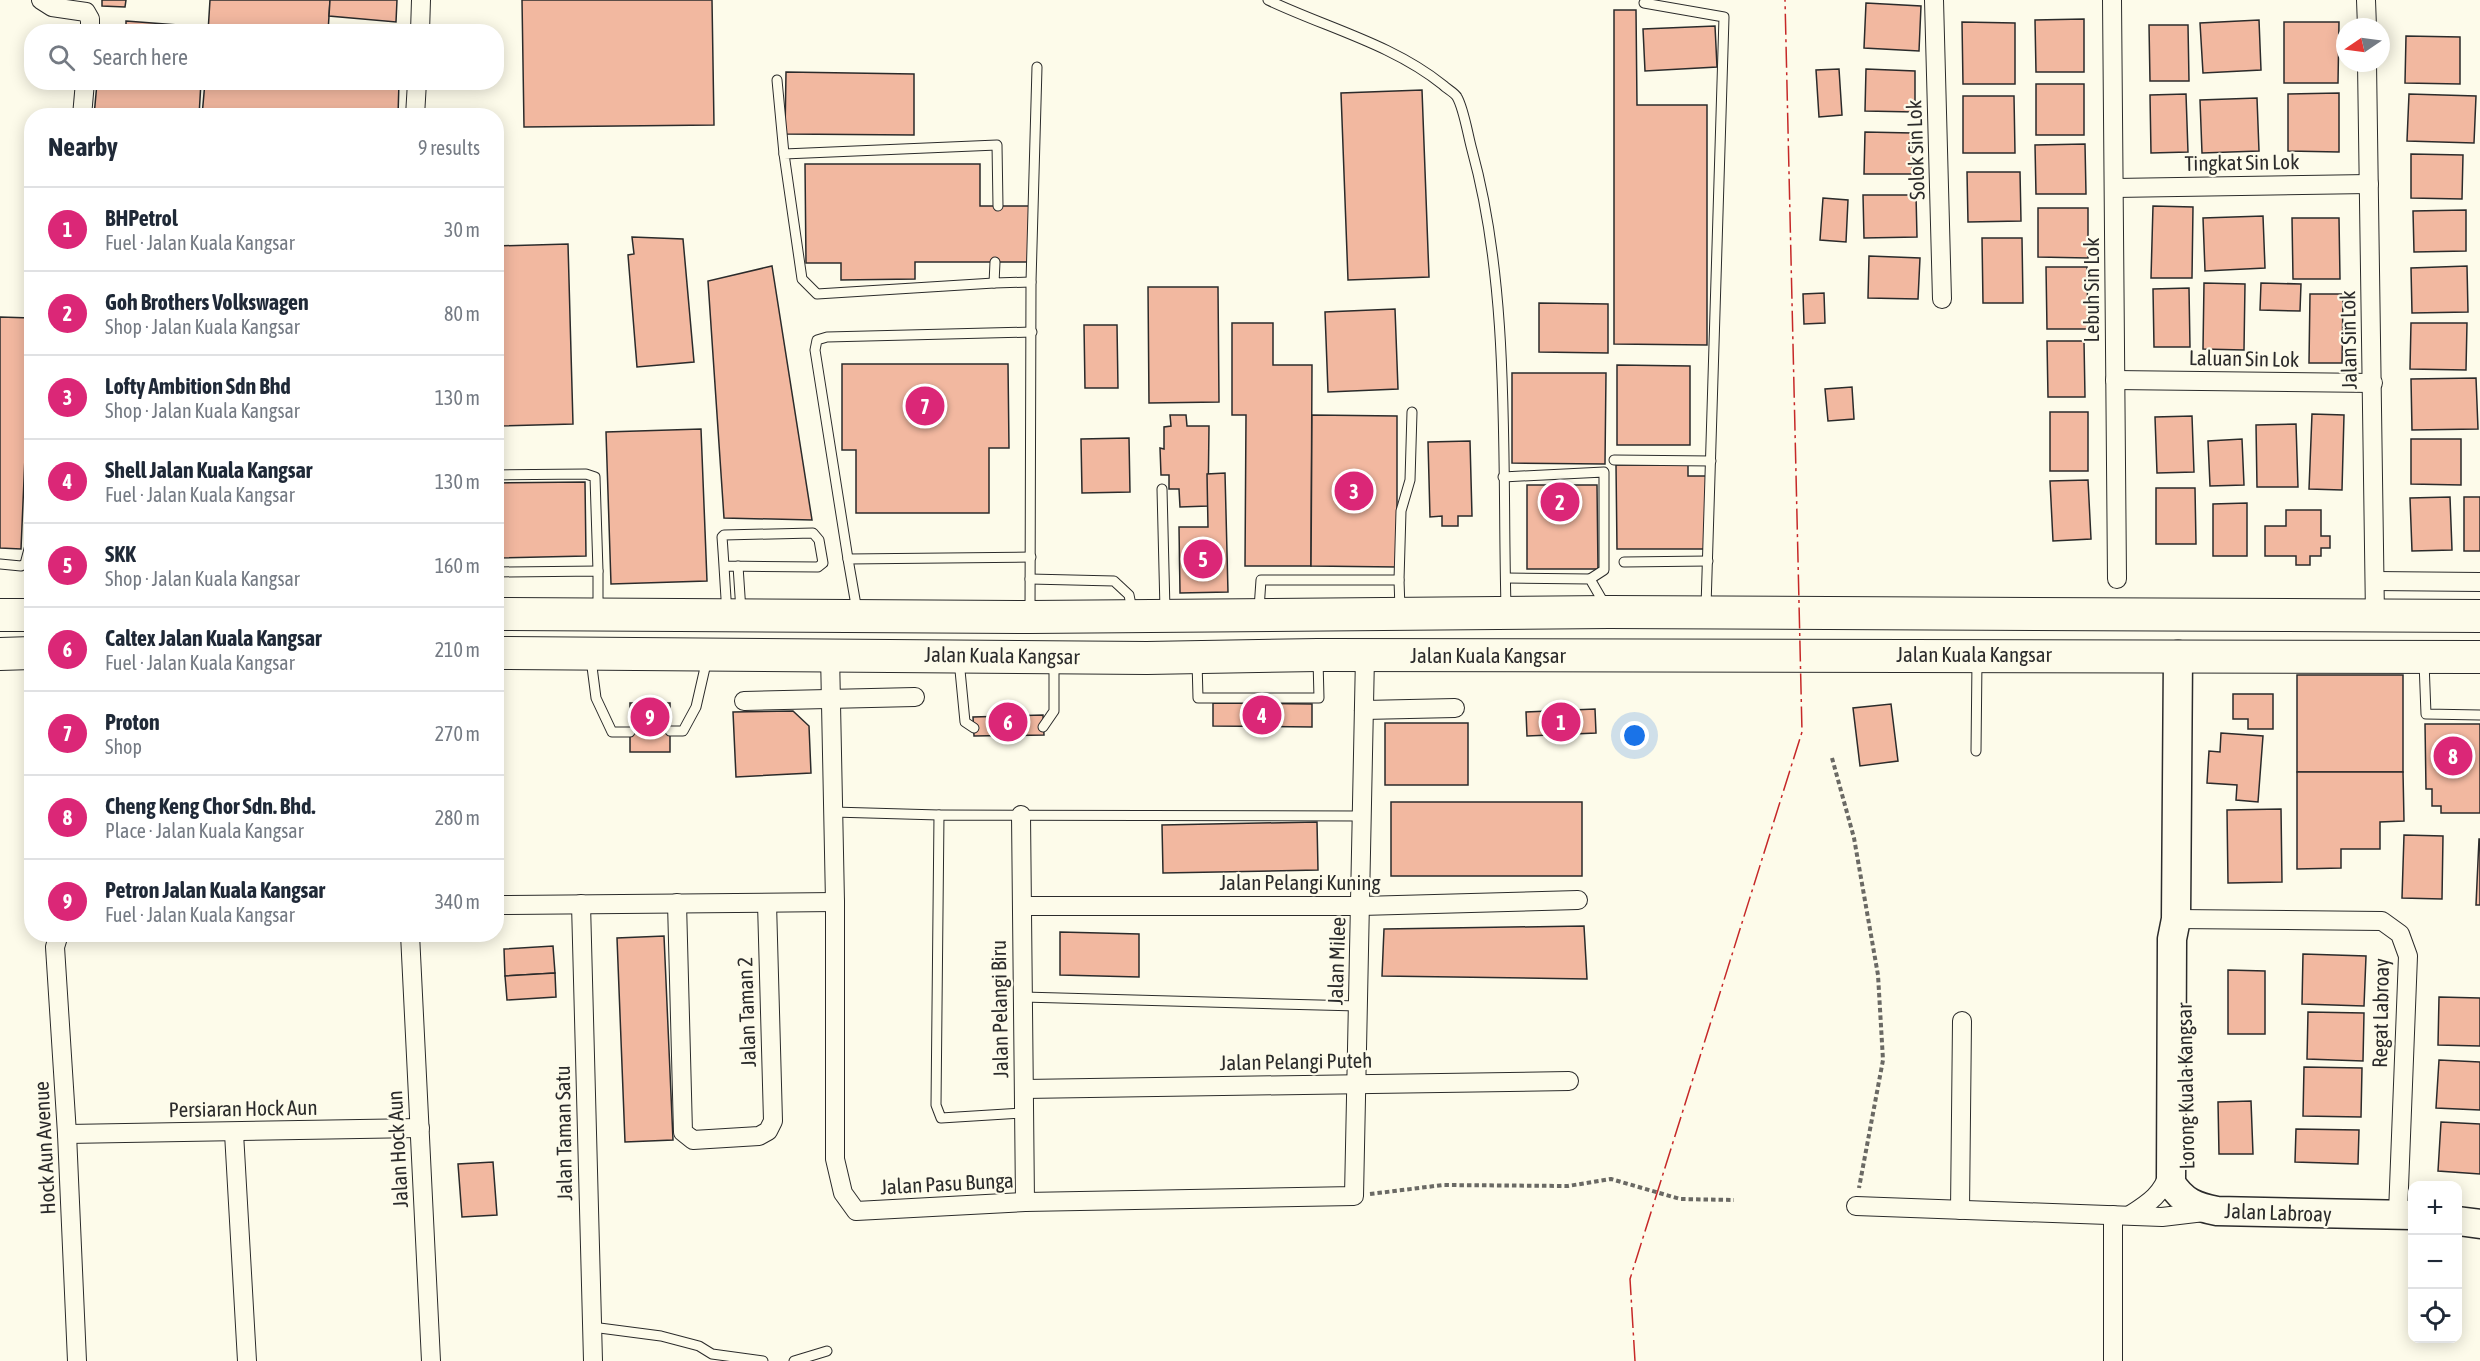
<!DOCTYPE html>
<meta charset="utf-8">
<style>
:root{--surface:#fff;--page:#f6f6f7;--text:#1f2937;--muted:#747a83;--line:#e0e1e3;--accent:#db2777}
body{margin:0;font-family:"Asap Condensed",sans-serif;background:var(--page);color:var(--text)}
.controls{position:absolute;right:18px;bottom:18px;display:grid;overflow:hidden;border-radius:12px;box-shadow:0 3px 15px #0003}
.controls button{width:54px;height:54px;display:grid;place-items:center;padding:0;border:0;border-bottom:2px solid var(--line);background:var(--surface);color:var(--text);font:30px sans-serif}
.compass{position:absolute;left:2336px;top:18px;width:54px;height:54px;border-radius:50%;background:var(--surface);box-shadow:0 3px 15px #0003;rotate:257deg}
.you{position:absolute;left:1635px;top:736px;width:21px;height:21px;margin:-15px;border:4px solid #fff;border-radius:50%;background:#1a73e8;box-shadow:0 0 0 9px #1a73e833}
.badge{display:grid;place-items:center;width:39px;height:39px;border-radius:50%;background:var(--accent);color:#fff;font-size:20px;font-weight:700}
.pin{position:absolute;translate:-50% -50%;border:3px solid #fff;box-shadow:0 2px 6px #0006}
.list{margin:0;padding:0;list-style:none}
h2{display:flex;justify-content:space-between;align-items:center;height:78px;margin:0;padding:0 24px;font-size:26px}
h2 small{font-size:20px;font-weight:400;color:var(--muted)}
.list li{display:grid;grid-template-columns:39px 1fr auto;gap:18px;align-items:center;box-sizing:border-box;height:84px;padding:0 24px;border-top:2px solid var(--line)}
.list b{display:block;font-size:22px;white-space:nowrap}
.list p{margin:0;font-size:20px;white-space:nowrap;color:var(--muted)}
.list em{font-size:20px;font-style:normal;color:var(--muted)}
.icon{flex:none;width:33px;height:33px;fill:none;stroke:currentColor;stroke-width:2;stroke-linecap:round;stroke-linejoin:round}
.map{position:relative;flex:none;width:2480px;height:1361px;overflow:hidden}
.search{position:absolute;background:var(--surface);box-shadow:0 3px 15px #0003;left:24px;top:24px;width:480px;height:66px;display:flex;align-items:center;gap:15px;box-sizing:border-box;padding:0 21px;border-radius:24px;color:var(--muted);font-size:22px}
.panel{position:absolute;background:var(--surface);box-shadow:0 3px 15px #0003;left:24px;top:108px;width:480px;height:834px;border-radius:24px}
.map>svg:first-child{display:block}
.building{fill:#f2b8a0;stroke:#2b2b2b;stroke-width:1.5}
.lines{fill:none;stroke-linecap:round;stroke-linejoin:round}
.lane-casing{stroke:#2b2b2b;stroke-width:11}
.street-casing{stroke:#2b2b2b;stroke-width:20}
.primary-casing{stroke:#2b2b2b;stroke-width:31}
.highway-casing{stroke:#2b2b2b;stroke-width:34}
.path{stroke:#6a6964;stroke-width:4;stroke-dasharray:4.5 3;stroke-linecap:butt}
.lane{stroke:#fdfbea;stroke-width:9}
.street{stroke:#fdfbea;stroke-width:18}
.primary{stroke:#fdfbea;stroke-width:28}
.highway{stroke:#fdfbea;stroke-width:32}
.power{stroke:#c62828;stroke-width:1.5;stroke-dasharray:21 4.5 3 4.5;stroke-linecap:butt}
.labels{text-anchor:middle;stroke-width:4.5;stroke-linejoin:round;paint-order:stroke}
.street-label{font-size:21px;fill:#2b2b2b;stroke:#fdfbea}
</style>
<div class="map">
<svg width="2480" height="1361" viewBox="0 0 2480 1361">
<rect width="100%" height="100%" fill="#fdfbea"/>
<g class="building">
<polygon points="102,0 126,0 125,7 102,6"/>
<polygon points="210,0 330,0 328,32 208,32"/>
<polygon points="330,0 397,0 396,22 329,16"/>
<polygon points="522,0 712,0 714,125 524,127"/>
<polygon points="1866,3 1921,6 1919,51 1864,48"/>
<polygon points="1614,10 1636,10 1637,105 1707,105 1707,345 1614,344"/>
<polygon points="2084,19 2084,72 2036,72 2035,20"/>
<polygon points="2259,20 2261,70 2203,73 2200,23"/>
<polygon points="126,21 204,27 204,32 126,32"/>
<polygon points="1962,22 2015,23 2015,84 1963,84"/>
<polygon points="2284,22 2339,22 2338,83 2284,83"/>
<polygon points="2149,25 2188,25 2189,81 2150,81"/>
<polygon points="1715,26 1717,67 1645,71 1643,29"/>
<polygon points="2406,36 2460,37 2460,84 2405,83"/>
<polygon points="1839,69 1842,115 1819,117 1816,70"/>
<polygon points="1866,69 1915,71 1915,112 1865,111"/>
<polygon points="786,72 914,74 914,135 785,134"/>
<polygon points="122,82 201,82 199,116 94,116 97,83"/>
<polygon points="205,82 399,82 398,116 202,116"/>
<rect x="2036" y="84" width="48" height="51"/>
<polygon points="1422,90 1429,277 1348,280 1341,93"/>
<polygon points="2339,93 2339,152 2288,151 2288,94"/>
<polygon points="2186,94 2188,152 2151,153 2150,95"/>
<polygon points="2409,94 2476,96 2474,143 2407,141"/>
<polygon points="1963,96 2014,96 2015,153 1963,153"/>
<polygon points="2257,98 2259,151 2202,153 2200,100"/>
<polygon points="1865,132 1912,133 1912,174 1864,174"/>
<polygon points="2085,144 2086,194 2036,194 2035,145"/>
<polygon points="2411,154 2463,155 2462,199 2411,198"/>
<polygon points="805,164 980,164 980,206 1030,206 1031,262 915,262 915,279 841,280 841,263 806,263"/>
<polygon points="1967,172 2020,172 2021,221 1968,222"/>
<polygon points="1863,195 1916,195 1917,237 1864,238"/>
<polygon points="1823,198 1848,200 1846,242 1820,240"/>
<polygon points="2153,206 2193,207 2192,278 2151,278"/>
<polygon points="2038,208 2088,208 2088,258 2038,257"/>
<polygon points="2466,210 2466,251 2414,252 2413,211"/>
<polygon points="2263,216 2265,268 2205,271 2203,218"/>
<polygon points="2292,218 2339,218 2340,279 2293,279"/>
<polygon points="632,237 683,239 694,362 637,367 628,255 634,254"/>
<polygon points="1982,238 2022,238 2023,303 1983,303"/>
<polygon points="568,244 573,424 496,426 496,246"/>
<polygon points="1869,256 1920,258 1918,299 1868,298"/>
<polygon points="772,266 812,520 724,518 708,281"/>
<polygon points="2467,266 2468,312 2412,313 2411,268"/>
<polygon points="2046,267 2087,267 2088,329 2047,329"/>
<polygon points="2204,283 2245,284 2244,350 2203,349"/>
<polygon points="2261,283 2301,284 2300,311 2260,310"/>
<polygon points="1148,287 1218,287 1219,402 1149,403"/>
<polygon points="2189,288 2190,347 2154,347 2153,289"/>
<polygon points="1824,293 1825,323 1804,324 1803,294"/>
<polygon points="2310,294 2343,294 2342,363 2309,363"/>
<polygon points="1539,303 1608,304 1608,353 1539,352"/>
<polygon points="1395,309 1398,389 1328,392 1325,312"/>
<polygon points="0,317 31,318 21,549 0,548"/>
<polygon points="1232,323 1273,323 1273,365 1312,365 1311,566 1245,566 1246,415 1232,415"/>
<polygon points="2411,323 2467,323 2466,370 2410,369"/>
<polygon points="1084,325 1117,325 1118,388 1085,388"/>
<polygon points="2047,341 2084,341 2085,397 2048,397"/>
<polygon points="842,364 1008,364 1009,448 989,448 989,513 856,513 856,450 842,450"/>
<polygon points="1617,365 1690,366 1690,445 1617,445"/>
<polygon points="1512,373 1606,373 1605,464 1512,463"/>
<polygon points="2476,378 2478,429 2412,430 2411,379"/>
<polygon points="1852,387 1854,419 1828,421 1825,389"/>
<rect x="2050" y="412" width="38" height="59"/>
<polygon points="2312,414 2344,415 2342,490 2309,489"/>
<polygon points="1170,415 1186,415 1187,426 1209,426 1208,506 1180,507 1179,489 1169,489 1169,475 1161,475 1160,448 1164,449 1164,427 1171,426"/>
<polygon points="1312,415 1397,416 1397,567 1311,566"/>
<polygon points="2192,416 2194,472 2157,473 2155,417"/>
<polygon points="2296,424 2298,487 2257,487 2256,425"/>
<polygon points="701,429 707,581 611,584 606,432"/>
<polygon points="1129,438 1130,492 1082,493 1081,439"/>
<polygon points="2242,439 2244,485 2210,486 2208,441"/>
<polygon points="2411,439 2461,439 2461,485 2411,484"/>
<polygon points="1470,441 1472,516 1458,516 1458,526 1442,526 1442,516 1430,517 1428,442"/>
<polygon points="1616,465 1688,465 1688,476 1707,476 1708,549 1617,549"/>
<polygon points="1225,473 1228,592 1180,593 1179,527 1208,527 1207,474"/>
<polygon points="2088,480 2091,539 2053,541 2050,481"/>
<polygon points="585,482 586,556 496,558 496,483"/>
<polygon points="1527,485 1597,485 1598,569 1527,569"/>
<polygon points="2156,488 2195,488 2196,544 2156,544"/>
<polygon points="2450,497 2452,550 2412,551 2410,498"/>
<rect x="2464" y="497" width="16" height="54"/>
<polygon points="2247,503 2247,556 2213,556 2213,504"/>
<polygon points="2286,510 2321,510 2321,536 2330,536 2330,548 2321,548 2321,556 2310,556 2310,565 2296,565 2296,556 2265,556 2265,526 2286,526"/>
<rect x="2297" y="675" width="106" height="97"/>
<polygon points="2233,694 2273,694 2273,729 2248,729 2248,719 2233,719"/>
<rect x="630" y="703" width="40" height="49"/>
<polygon points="1213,703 1312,704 1312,727 1213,726"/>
<polygon points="1891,704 1898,761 1860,766 1853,708"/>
<polygon points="1595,709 1596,733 1527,736 1526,712"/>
<polygon points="793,711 809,726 811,773 736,777 733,712"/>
<polygon points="1043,715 1044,735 974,736 973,717"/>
<rect x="1385" y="723" width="83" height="62"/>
<polygon points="2425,724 2480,724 2480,813 2441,813 2441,806 2432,806 2432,789 2426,789"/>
<polygon points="2221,733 2263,736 2258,802 2236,800 2237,785 2207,783 2209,751 2220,752"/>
<polygon points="2297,772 2403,772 2404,821 2380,822 2380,849 2341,849 2341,868 2297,869"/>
<rect x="1391" y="802" width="191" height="74"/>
<polygon points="2281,809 2282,882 2228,883 2227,810"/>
<polygon points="1317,822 1318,870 1163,873 1162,825"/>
<polygon points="2404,835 2443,836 2442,899 2402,898"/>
<polygon points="2479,839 2480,839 2480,905 2476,905"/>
<polygon points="1584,926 1587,979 1382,976 1384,929"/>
<polygon points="1060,932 1139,934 1139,977 1060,975"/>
<polygon points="664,936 673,1140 625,1142 617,938"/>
<polygon points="553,946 555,973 505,976 504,949"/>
<polygon points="2303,954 2366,956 2364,1006 2302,1004"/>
<polygon points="2228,970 2265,971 2265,1034 2228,1034"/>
<polygon points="555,973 556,997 507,1000 505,976"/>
<polygon points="2439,997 2480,998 2480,1046 2438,1045"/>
<polygon points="2308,1012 2364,1013 2363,1061 2307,1059"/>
<polygon points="2439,1060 2480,1062 2480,1110 2436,1108"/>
<polygon points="2304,1067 2362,1068 2361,1117 2303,1116"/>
<polygon points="2251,1101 2253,1154 2219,1154 2218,1102"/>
<polygon points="2441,1122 2480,1124 2480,1174 2438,1171"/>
<polygon points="2296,1129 2359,1130 2358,1164 2295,1162"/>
<polygon points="493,1162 497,1215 462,1217 458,1164"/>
</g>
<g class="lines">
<defs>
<g id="lane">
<path d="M 1268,0 C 1327,28 1392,44 1443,85 C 1447,89 1455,93 1457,97 C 1464,109 1468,136 1472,150 C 1511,291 1502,460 1506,607"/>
<polyline points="1644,3 1724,17 1706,607"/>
<polyline points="777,80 784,154"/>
<polyline points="995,262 994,283 1031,282"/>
<polyline points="994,283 817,294 802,279 784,154 997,145 998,206"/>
<polyline points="1614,460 1711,461"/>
<polyline points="496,475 586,474 595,477 598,571"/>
<polyline points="1503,477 1604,472 1604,570 1590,579"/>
<polyline points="1162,489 1165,610"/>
<polyline points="848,559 815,350 817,340 827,337 1032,332"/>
<polyline points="1624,562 1708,561"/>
<polyline points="0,564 21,566 25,564 32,538"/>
<path d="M 724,566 L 818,567 L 823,563 L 819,540 L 813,533 L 724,535 L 722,537 C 724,562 725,587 727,612"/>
<polyline points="738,566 741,611"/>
<polyline points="496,572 598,571 598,611"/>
<polyline points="1506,578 1590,579 1605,605"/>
<polyline points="1030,579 1114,581 1129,595 1132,610"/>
<polyline points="1399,580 1401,511 1410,480 1412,412"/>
<polyline points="1259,609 1261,580 1399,580 1400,609"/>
<polyline points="857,611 848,559 1031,557"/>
<polyline points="1030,611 1031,282 1037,67"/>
<polyline points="591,659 596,698 612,732 630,732"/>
<polyline points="959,660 965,722 974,728"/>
<polyline points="1197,661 1198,698 1319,698 1318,660"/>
<polyline points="2424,662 2426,714 2480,715"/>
<polyline points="1043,727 1054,711 1054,662"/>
<polyline points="670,731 683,731 696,707 707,659"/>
<polyline points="1976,751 1977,661"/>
<polyline points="833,812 939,815"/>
<polyline points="1023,997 1358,1006"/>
<polyline points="1024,1113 941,1118 936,1105 939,815 1362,816"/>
<polyline points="592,1327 661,1336 699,1346 712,1354 763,1361"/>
<polyline points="794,1361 827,1351"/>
</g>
<g id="street">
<polyline points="41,0 52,7 86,12 90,19 90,32"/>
<polyline points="1934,0 1942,299"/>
<polyline points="2112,0 2117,579"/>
<polyline points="2366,0 2367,27"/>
<polyline points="420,32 421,0"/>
<polyline points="2367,63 2375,616"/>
<polyline points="82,116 85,82"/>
<polyline points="415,116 417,82"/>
<polyline points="2115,188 2369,184"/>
<polyline points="2115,380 2373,383"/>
<polyline points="2375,581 2480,582"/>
<polyline points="830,654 835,902 835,1159 843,1193 856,1211 1025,1202 1354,1196 1365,656"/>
<polyline points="744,701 915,697"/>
<polyline points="1364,710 1455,708"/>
<polyline points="1021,815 1025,1202"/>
<polyline points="677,903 683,1132 693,1140 759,1136 768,1131 773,1121 767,903"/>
<polyline points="581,904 593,1361"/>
<polyline points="496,905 835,902"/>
<polyline points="1022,906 1361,906 1578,900"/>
<polyline points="2176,919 2382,921 2400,934 2408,956 2398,1213"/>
<polyline points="59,934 55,947 67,1134 77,1361"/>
<polyline points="410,934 431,1361"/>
<polyline points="1024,1089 1569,1081"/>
<polyline points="234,1133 247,1361"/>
<polyline points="67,1134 420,1128"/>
<polyline points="1856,1206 2162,1217 2204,1212"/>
<polyline points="1960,1210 1962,1021"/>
<polyline points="2113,1215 2113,1361"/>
<path d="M 2130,1215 C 2149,1203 2164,1193 2169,1171"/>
</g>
<g id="primary">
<path d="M 2178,655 L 2176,919 L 2172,939 L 2171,1183 C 2183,1202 2196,1207 2217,1211 L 2412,1215"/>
<polyline points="2458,1221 2480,1224"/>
</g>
<g id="highway">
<polyline points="496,614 1030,617 1609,612 2480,616"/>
<polyline points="0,615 32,615"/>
<polyline points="496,653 1147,658 1318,655 2480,657"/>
<polyline points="0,654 32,653"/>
</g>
</defs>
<use href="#lane" class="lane-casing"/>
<use href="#street" class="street-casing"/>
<use href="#primary" class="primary-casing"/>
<use href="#highway" class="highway-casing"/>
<g class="path">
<polyline points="1832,758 1854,838 1878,975 1883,1060 1859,1188"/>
<polyline points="1370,1194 1443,1185 1568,1186 1611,1179 1680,1199 1734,1200"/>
</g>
<use href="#lane" class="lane"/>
<use href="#street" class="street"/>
<use href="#primary" class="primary"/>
<use href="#highway" class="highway"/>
<polyline class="power" points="1635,1361 1630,1279 1802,732 1785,0"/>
</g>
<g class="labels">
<g class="street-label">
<text transform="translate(1916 150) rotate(-92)" y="7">Solok Sin Lok</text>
<text transform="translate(2242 163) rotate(-1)" y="7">Tingkat Sin Lok</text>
<text transform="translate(2092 290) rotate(-90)" y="7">Lebuh Sin Lok</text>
<text transform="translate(2349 340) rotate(-91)" y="7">Jalan Sin Lok</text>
<text transform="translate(2244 359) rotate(1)" y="7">Laluan Sin Lok</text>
<text x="1974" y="662">Jalan Kuala Kangsar</text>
<text transform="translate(1002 656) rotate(1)" y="7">Jalan Kuala Kangsar</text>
<text x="1488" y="663">Jalan Kuala Kangsar</text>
<text x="1300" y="890">Jalan Pelangi Kuning</text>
<text transform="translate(1337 961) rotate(-88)" y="7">Jalan Milee</text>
<text transform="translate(1000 1009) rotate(-91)" y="7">Jalan Pelangi Biru</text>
<text transform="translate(747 1012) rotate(-92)" y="7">Jalan Taman 2</text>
<text transform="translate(2381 1013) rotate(-89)" y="7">Regat Labroay</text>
<text transform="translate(1296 1062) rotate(-1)" y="7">Jalan Pelangi Puteh</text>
<text transform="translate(2186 1086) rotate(-91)" y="7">Lorong Kuala Kangsar</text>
<text transform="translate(243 1109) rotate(-1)" y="7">Persiaran Hock Aun</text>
<text transform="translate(564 1133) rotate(-91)" y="7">Jalan Taman Satu</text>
<text transform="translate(45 1148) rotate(-93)" y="7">Hock Aun Avenue</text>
<text transform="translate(398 1149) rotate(-93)" y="7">Jalan Hock Aun</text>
<text transform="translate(947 1184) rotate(-3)" y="7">Jalan Pasu Bunga</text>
<text transform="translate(2278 1213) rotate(2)" y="7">Jalan Labroay</text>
</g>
</g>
</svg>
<div class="controls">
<button>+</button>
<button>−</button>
<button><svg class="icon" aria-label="locate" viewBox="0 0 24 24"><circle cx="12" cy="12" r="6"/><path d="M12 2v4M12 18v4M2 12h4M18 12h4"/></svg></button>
</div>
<svg class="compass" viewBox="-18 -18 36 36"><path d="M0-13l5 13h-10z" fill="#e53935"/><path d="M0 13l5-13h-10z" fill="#747a83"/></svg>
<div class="you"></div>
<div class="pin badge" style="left:1561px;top:722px">1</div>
<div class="pin badge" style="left:1560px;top:502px">2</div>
<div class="pin badge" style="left:1354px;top:491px">3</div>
<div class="pin badge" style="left:1262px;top:715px">4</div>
<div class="pin badge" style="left:1203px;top:559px">5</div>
<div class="pin badge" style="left:1008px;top:722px">6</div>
<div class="pin badge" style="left:925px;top:406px">7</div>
<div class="pin badge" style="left:2453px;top:756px">8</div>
<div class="pin badge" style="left:650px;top:717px">9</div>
<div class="search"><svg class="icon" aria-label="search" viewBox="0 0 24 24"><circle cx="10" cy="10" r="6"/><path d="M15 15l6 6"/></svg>Search here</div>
<section class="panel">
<h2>Nearby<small>9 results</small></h2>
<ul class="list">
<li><span class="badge">1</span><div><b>BHPetrol</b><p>Fuel · Jalan Kuala Kangsar</p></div><em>30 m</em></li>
<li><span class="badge">2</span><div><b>Goh Brothers Volkswagen</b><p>Shop · Jalan Kuala Kangsar</p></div><em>80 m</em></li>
<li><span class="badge">3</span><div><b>Lofty Ambition Sdn Bhd</b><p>Shop · Jalan Kuala Kangsar</p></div><em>130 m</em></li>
<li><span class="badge">4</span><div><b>Shell Jalan Kuala Kangsar</b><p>Fuel · Jalan Kuala Kangsar</p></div><em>130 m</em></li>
<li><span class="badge">5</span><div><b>SKK</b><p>Shop · Jalan Kuala Kangsar</p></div><em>160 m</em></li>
<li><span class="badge">6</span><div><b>Caltex Jalan Kuala Kangsar</b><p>Fuel · Jalan Kuala Kangsar</p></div><em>210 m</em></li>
<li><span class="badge">7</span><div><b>Proton</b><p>Shop</p></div><em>270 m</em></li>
<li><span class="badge">8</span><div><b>Cheng Keng Chor Sdn. Bhd.</b><p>Place · Jalan Kuala Kangsar</p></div><em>280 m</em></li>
<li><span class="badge">9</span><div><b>Petron Jalan Kuala Kangsar</b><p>Fuel · Jalan Kuala Kangsar</p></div><em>340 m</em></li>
</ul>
</section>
</div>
